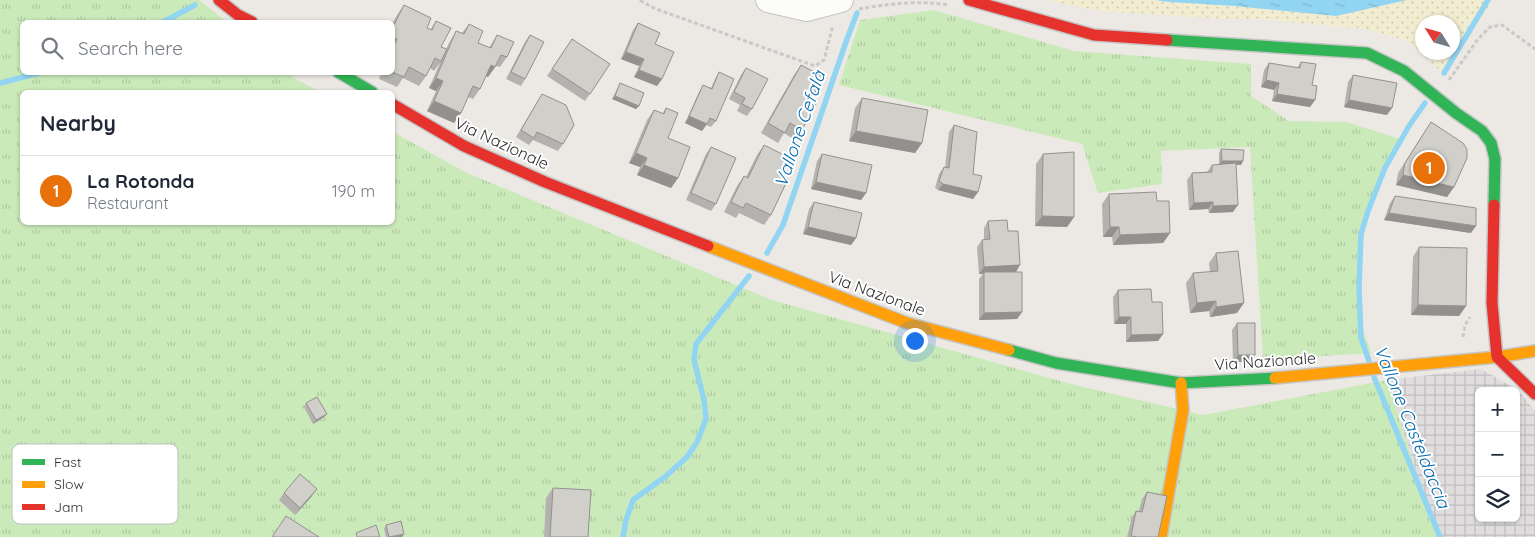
<!DOCTYPE html>
<meta charset="utf-8">
<style>
:root{--surface:#fff;--page:#f6f6f7;--text:#1f2937;--muted:#747a83;--line:#e0e1e3;--accent:#0b8043}
body{margin:0;font-family:Quicksand,sans-serif;background:var(--page);color:var(--text)}
.controls{position:absolute;right:15px;bottom:15px;display:grid;overflow:hidden;border-radius:8px;box-shadow:0 1px 4px #0004}
.controls button{width:45px;height:45px;display:grid;place-items:center;padding:0;border:0;border-bottom:1px solid var(--line);background:var(--surface);color:var(--text);font:25px sans-serif}
.compass{position:absolute;left:1415px;top:15px;width:45px;height:45px;border-radius:50%;background:var(--surface);box-shadow:0 1px 4px #0004;rotate:307deg}
.you{position:absolute;left:914px;top:340px;width:18px;height:18px;margin:-12px;border:4px solid #fff;border-radius:50%;background:#1a73e8;box-shadow:0 0 0 8px #1a73e833}
.badge{display:grid;place-items:center;width:32px;height:32px;border-radius:50%;background:var(--accent);color:#fff;font-size:16px;font-weight:700}
.pin{position:absolute;translate:-50% -50%;border:2px solid #fff;box-shadow:0 1px 5px #0006}
.list{margin:0;padding:0;list-style:none}
h2{display:flex;justify-content:space-between;align-items:center;height:65px;margin:0;padding:0 20px;font-size:21px}
h2 small{font-size:16px;font-weight:400;color:var(--muted)}
.list li{display:grid;grid-template-columns:32px 1fr auto;gap:15px;align-items:center;box-sizing:border-box;height:70px;padding:0 20px;border-top:1px solid var(--line)}
.list b{display:block;font-size:19px;white-space:nowrap}
.list p{margin:0;font-size:16px;white-space:nowrap;color:var(--muted)}
.list em{font-size:16px;font-style:normal;color:var(--muted)}
.icon{flex:none;width:28px;height:28px;fill:none;stroke:currentColor;stroke-width:2;stroke-linecap:round;stroke-linejoin:round}
.map{position:relative;flex:none;width:1535px;height:537px;overflow:hidden}
.search{position:absolute;background:var(--surface);box-shadow:0 1px 4px #0004;left:20px;top:20px;width:375px;height:55px;display:flex;align-items:center;gap:12px;box-sizing:border-box;padding:0 18px;border-radius:8px;color:var(--muted);font-size:19px}
.panel{position:absolute;background:var(--surface);box-shadow:0 1px 4px #0004;left:20px;top:90px;width:375px;height:135px;border-radius:8px}
.map>svg:first-child{display:block}
.industrial{fill:url(#industrial-grid);fill-rule:evenodd}
.grass{fill:url(#grass-tufts)}
.sand{fill:url(#sand-dots);fill-rule:evenodd}
.water{fill:url(#water-ripples)}
.lines{fill:none;stroke-linecap:round;stroke-linejoin:round}
.stream{stroke:#92d5f3;stroke-width:5.5}
.street-casing{stroke:#c5c5c5;stroke-width:26}
.fast-casing{stroke:#c5c5c5;stroke-width:14}
.slow-casing{stroke:#c5c5c5;stroke-width:14}
.jam-casing{stroke:#c5c5c5;stroke-width:14}
.path{stroke:#c9c9c8;stroke-width:3;stroke-dasharray:4 2.5;stroke-linecap:butt}
.street{stroke:#fcfcfb;stroke-width:24}
.fast{stroke:#30b455;stroke-width:11}
.slow{stroke:#ff9f0a;stroke-width:11}
.jam{stroke:#e5322d;stroke-width:11}
.wall{fill:#b4b2ae}
.shaded-wall{fill:#92918d}
.building{fill:#d1cfca;stroke:#92918d}
.labels{text-anchor:middle;stroke-width:4;stroke-linejoin:round;paint-order:stroke}
.street-label{font-size:16px;fill:#2e2e2e;stroke:#fff}
.water-label{font-size:18px;font-style:italic;fill:#016baf;stroke:#fff}
.key{fill:#fff;stroke:#c0c0c0;stroke-width:1}
.key-label{font-size:14px;fill:#2e2e2e}
</style>
<div class="map">
<svg width="1535" height="537" viewBox="0 0 1535 537">
<defs>
<pattern id="industrial-grid" width="8" height="8" patternUnits="userSpaceOnUse" patternTransform="scale(1.25)"><rect width="8" height="8" fill="#e0dddf"/><path d="M0 4h8M4 0v8" fill="none" stroke="#c0bec0"/></pattern>
<pattern id="grass-tufts" width="24" height="20" patternUnits="userSpaceOnUse" patternTransform="scale(1.25)"><rect width="24" height="20" fill="#cbeaba"/><path d="M3 7l-1-3M5 7V3M7 7l1-3M15 17l-1-3M17 17v-4M19 17l1-3" fill="none" stroke="#afc9a0"/></pattern>
<pattern id="sand-dots" width="8" height="8" patternUnits="userSpaceOnUse" patternTransform="scale(1.25)"><rect width="8" height="8" fill="#f2edd1"/><path d="M2 2h.1M6 6h.1" fill="none" stroke="#d0ccb4" stroke-width="1.8" stroke-linecap="round"/></pattern>
<pattern id="water-ripples" width="26" height="14" patternUnits="userSpaceOnUse" patternTransform="scale(1.25)"><rect width="26" height="14" fill="#92d5f3"/><path d="M2 4q2-2 4 0t4 0M15 11q2-2 4 0t4 0" fill="none" stroke="#7eb7d1"/></pattern>
</defs>
<rect width="100%" height="100%" fill="#ece9e4"/>
<path class="industrial" d="M 1481,369 L 1518,390 L 1535,411 L 1535,537 L 1437,537 L 1387,380 ZM 1479,391 L 1516,391 L 1516,518 L 1479,518 Z"/>
<g class="grass">
<polygon points="0,0 199,0 227,22 22,22 22,72 287,73 294,78 320,92 22,92 22,222 392,222 393,132 465,172 772,300 1075,385 1203,415 1387,380 1437,537 0,537"/>
<polygon points="934,10 1074,51 1251,64 1251,96 1289,121 1347,122 1400,139 1380,175 1368,213 1357,257 1360,321 1371,353 1263,360 1250,147 1161,151 1162,184 1098,193 1082,144 839,85 860,20"/>
</g>
<path class="sand" d="M 1048,0 L 1155,0 L 1170,2 L 1351,13 L 1407,0 L 1493,0 L 1445,75 L 1407,41 L 1366,29 L 1255,19 L 1224,19 L 1101,11 L 1067,5 ZM 1422,22 L 1452,22 L 1452,52 L 1422,52 Z"/>
<polygon class="water" points="1155,0 1407,0 1336,16 1235,6 1170,2"/>
<g class="lines">
<g class="stream">
<polyline points="163,22 195,5"/>
<polyline points="1444,73 1488,0"/>
<polyline points="0,83 43,72"/>
<polyline points="767,253 783,225 847,39 857,13"/>
<polyline points="1369,361 1361,338 1359,288 1361,234 1368,211 1385,168 1409,126 1425,103"/>
<polyline points="1374,377 1440,537"/>
<polyline points="623,537 626,520 633,500 666,476 687,457 697,442 706,419 704,400 694,360 696,344 749,276"/>
</g>
<defs>
<polyline id="street" points="768,0 807,9 841,0"/>
<g id="fast">
<polyline points="1167,40 1367,53 1404,71 1456,113 1482,131 1491,143 1495,159 1494,205"/>
<polyline points="338,72 372,92"/>
<polyline points="1009,350 1056,363 1181,383 1275,378"/>
</g>
<g id="slow">
<polyline points="708,246 907,323 1009,350"/>
<polyline points="1275,378 1497,357 1535,351"/>
<polyline points="1161,537 1183,410 1181,383"/>
</g>
<g id="jam">
<polyline points="219,0 238,15 252,22"/>
<polyline points="969,0 1094,35 1167,40"/>
<polyline points="392,104 464,146 545,182 708,246"/>
<polyline points="1494,205 1492,303 1497,357 1535,394"/>
</g>
</defs>
<use href="#street" class="street-casing"/>
<use href="#fast" class="fast-casing"/>
<use href="#slow" class="slow-casing"/>
<use href="#jam" class="jam-casing"/>
<g class="path">
<polyline points="641,0 641,1 656,9 815,66 824,60 833,25"/>
<path d="M 859,9 C 887,4 919,0 947,5"/>
<polyline points="1449,80 1478,39 1490,27 1502,25 1535,49"/>
<polyline points="1463,337 1465,325 1470,317"/>
</g>
<use href="#street" class="street"/>
<use href="#fast" class="fast"/>
<use href="#slow" class="slow"/>
<use href="#jam" class="jam"/>
</g>
<g class="wall">
<polygon points="404,5 427,28 430,30 436,21 441,47 446,49 450,41 456,31 462,33 469,24 478,43 489,48 497,35 507,57 500,67 496,66 488,77 486,76 480,89 473,99 468,97 454,123 427,111 436,91 429,88 440,63 434,71 430,68 426,76 419,86 403,78 397,87 379,79 382,72 392,72 392,24 397,15"/>
<polygon points="638,23 655,44 662,79 657,86 634,77 639,66 621,59 633,30"/>
<polygon points="530,35 525,79 521,86 506,79 525,42"/>
<polygon points="572,39 610,64 585,101 547,76"/>
<polygon points="1301,62 1312,85 1315,100 1310,107 1272,101 1274,90 1261,87 1264,70 1269,63 1297,68"/>
<polygon points="801,65 811,99 802,130 795,140 784,133 778,143 761,133 794,75"/>
<polygon points="746,68 752,109 747,116 737,111 740,105 729,99 741,75"/>
<polygon points="719,72 716,121 711,127 706,125 702,131 685,123 699,92 703,85 711,88 715,79"/>
<polygon points="1353,75 1387,115 1344,107 1348,82"/>
<polygon points="620,83 639,106 636,109 612,99"/>
<polygon points="542,94 563,144 558,151 533,140 529,145 516,137"/>
<polygon points="862,98 922,143 915,153 849,141 855,108"/>
<polygon points="666,108 668,138 678,178 671,188 637,175 640,167 629,163 647,120 654,110 662,114"/>
<polygon points="1431,122 1454,187 1447,197 1396,185 1398,173"/>
<polygon points="954,125 973,174 978,192 973,199 938,190 935,188 939,174 944,167 945,168 949,132"/>
<polygon points="764,145 779,175 771,215 764,225 739,213 736,218 724,212 737,186 744,176 746,177 757,155"/>
<polygon points="711,147 716,204 711,211 686,200 706,154"/>
<polygon points="1221,149 1243,161 1241,165 1236,165 1233,212 1209,213 1208,209 1189,210 1187,180 1192,173 1207,172 1212,165 1219,164 1219,153"/>
<polygon points="822,154 866,193 861,200 811,189 817,161"/>
<polygon points="1043,154 1074,217 1067,227 1035,226 1036,164"/>
<polygon points="1109,194 1157,201 1170,233 1163,243 1113,245 1112,237 1103,237 1102,204"/>
<polygon points="1395,196 1471,233 1384,220 1390,203"/>
<polygon points="814,202 856,238 851,245 803,234 809,209"/>
<polygon points="988,221 1008,231 1016,272 1022,312 1017,319 979,320 979,279 983,274 979,274 977,247 982,240 984,240 984,228"/>
<polygon points="1419,247 1466,306 1459,316 1411,315 1413,257"/>
<polygon points="1216,253 1237,313 1210,317 1209,311 1190,313 1186,283 1193,273 1210,272 1209,263"/>
<polygon points="1118,290 1152,302 1163,334 1158,341 1126,342 1126,324 1114,324 1113,297"/>
<polygon points="1237,323 1250,362 1233,362 1232,330"/>
<polygon points="306,403 324,417 313,424 304,407"/>
<polygon points="553,488 588,537 544,537 546,498"/>
<polygon points="1147,492 1158,537 1127,537 1132,517 1136,511 1139,511 1142,499"/>
<polygon points="284,493 312,496 295,515 279,500"/>
<polygon points="386,525 402,537 386,537 384,529"/>
</g>
<g class="shaded-wall">
<polygon points="626,52 644,59 639,66 621,59"/>
<polygon points="491,65 495,67 488,77 484,75"/>
<polygon points="639,70 662,79 657,86 634,77"/>
<polygon points="436,78 443,81 436,91 429,88"/>
<polygon points="1266,80 1279,83 1274,90 1261,87"/>
<polygon points="1277,94 1315,100 1310,107 1272,101"/>
<polygon points="615,96 639,106 636,109 612,99"/>
<polygon points="1349,100 1392,108 1387,115 1344,107"/>
<polygon points="434,101 461,113 454,123 427,111"/>
<polygon points="689,116 707,124 702,131 685,123"/>
<polygon points="856,131 922,143 915,153 849,141"/>
<polygon points="636,153 647,158 640,167 629,163"/>
<polygon points="1222,161 1243,161 1241,165 1219,164"/>
<polygon points="644,165 678,178 671,188 637,175"/>
<polygon points="1403,175 1454,187 1447,197 1396,185"/>
<polygon points="816,182 866,193 861,200 811,189"/>
<polygon points="943,184 978,192 973,199 938,190"/>
<polygon points="1213,202 1208,209 1189,210 1194,203"/>
<polygon points="1238,205 1233,212 1209,213 1213,206"/>
<polygon points="1389,213 1476,226 1471,233 1384,220"/>
<polygon points="1042,216 1074,217 1067,227 1035,226"/>
<polygon points="808,227 856,238 851,245 803,234"/>
<polygon points="1110,227 1119,227 1112,237 1103,237"/>
<polygon points="1170,233 1163,243 1113,245 1120,235"/>
<polygon points="1020,265 1016,272 984,272 983,274 979,274 984,267"/>
<polygon points="1216,301 1209,311 1190,313 1197,303"/>
<polygon points="1244,303 1237,313 1210,317 1216,307"/>
<polygon points="1418,305 1466,306 1459,316 1411,315"/>
<polygon points="1022,312 1017,319 979,320 984,313"/>
<polygon points="1119,317 1131,317 1126,324 1114,324"/>
<polygon points="1163,334 1158,341 1126,342 1131,335"/>
<polygon points="1238,355 1255,355 1250,362 1233,362"/>
<polygon points="327,414 324,417 313,424 316,420"/>
<polygon points="317,489 312,496 295,515 300,508"/>
<polygon points="404,534 402,537 392,537"/>
</g>
<g class="building">
<polygon points="404,5 431,18 427,28 432,30 436,21 451,28 441,47 447,49 441,61 435,58 426,76 409,67 404,77 392,72 392,49 397,39 392,37 392,29"/>
<polygon points="638,23 660,33 655,44 674,52 662,79 639,70 644,59 626,52"/>
<polygon points="469,24 483,31 478,43 491,48 497,35 514,42 507,57 501,55 495,67 491,65 480,89 473,86 461,113 434,101 443,81 436,78 456,31 464,34"/>
<polygon points="530,35 544,42 525,79 511,72"/>
<polygon points="572,39 610,64 590,94 552,69"/>
<polygon points="1301,62 1316,64 1312,85 1317,86 1315,100 1277,94 1279,83 1266,80 1269,63 1300,68"/>
<polygon points="801,65 824,77 811,99 817,102 802,130 790,123 785,133 768,123"/>
<polygon points="746,68 768,79 752,109 742,104 745,98 734,92"/>
<polygon points="719,72 734,79 716,121 710,118 707,124 689,116 703,85 712,89"/>
<polygon points="1353,75 1397,83 1392,108 1349,100"/>
<polygon points="620,83 644,93 639,106 615,96"/>
<polygon points="542,94 566,105 574,125 563,144 537,132 534,138 521,130"/>
<polygon points="862,98 928,110 922,143 856,131"/>
<polygon points="666,108 678,113 668,138 690,147 678,178 644,165 647,158 636,153 654,110 664,114"/>
<polygon points="1431,122 1463,143 1467,149 1467,158 1454,187 1403,175 1405,163"/>
<polygon points="954,125 977,132 973,174 982,176 978,192 943,184 939,181 944,167 949,168"/>
<polygon points="764,145 788,157 779,175 788,179 771,215 746,203 743,208 731,202 744,176 748,178"/>
<polygon points="711,147 736,158 716,204 691,193"/>
<polygon points="1221,149 1244,150 1243,161 1222,161"/>
<polygon points="1074,152 1074,217 1042,216 1043,154"/>
<polygon points="822,154 872,165 866,193 816,182"/>
<polygon points="1236,163 1238,205 1213,206 1213,202 1194,203 1192,173 1212,172 1212,165"/>
<polygon points="1156,192 1157,201 1169,201 1170,233 1120,235 1119,227 1110,227 1109,194"/>
<polygon points="1395,196 1476,208 1476,226 1389,213"/>
<polygon points="814,202 862,213 856,238 808,227"/>
<polygon points="1007,220 1008,231 1018,231 1020,265 984,267 982,240 990,239 988,221"/>
<polygon points="1419,247 1467,248 1466,306 1418,305"/>
<polygon points="1238,251 1244,303 1216,307 1216,301 1197,303 1193,273 1218,271 1216,253"/>
<polygon points="984,272 1022,272 1022,312 984,313"/>
<polygon points="1151,289 1152,302 1162,302 1163,334 1131,335 1131,317 1119,317 1118,290"/>
<polygon points="1237,323 1255,323 1255,355 1238,355"/>
<polygon points="317,397 327,414 316,420 306,403"/>
<polygon points="300,474 317,489 300,508 284,493"/>
<polygon points="553,488 591,490 588,537 550,537"/>
<polygon points="1147,492 1167,496 1158,537 1137,537 1131,536 1136,511 1142,512"/>
<polygon points="286,516 319,537 272,537"/>
<polygon points="401,521 404,534 389,537 386,525"/>
<polygon points="376,525 380,537 357,537 356,533"/>
</g>
<g class="labels">
<g class="street-label">
<text transform="translate(502 143) rotate(25)" y="6">Via Nazionale</text>
<text transform="translate(877 293) rotate(20)" y="6">Via Nazionale</text>
<text transform="translate(1265 361) rotate(-4)" y="6">Via Nazionale</text>
</g>
<g class="water-label">
<text transform="translate(800 129) rotate(-71)" y="6">Vallone Cefalà</text>
<text transform="translate(1412 427) rotate(68)" y="6">Vallone Casteldaccia</text>
</g>
</g>
<rect x="12" y="444" width="166" height="80" rx="8" class="key"/>
<rect x="22" y="459" width="23" height="6" fill="#30b455"/>
<rect x="22" y="481" width="23" height="7" fill="#ff9f0a"/>
<rect x="22" y="504" width="23" height="6" fill="#e5322d"/>
<g class="key-label">
<text x="54" y="467">Fast</text>
<text x="54" y="489">Slow</text>
<text x="54" y="512">Jam</text>
</g>
</svg>
<div class="controls">
<button>+</button>
<button>−</button>
<button><svg class="icon" aria-label="layers" viewBox="0 0 24 24"><path d="M12 4l9 5-9 5-9-5zM3 14l9 5 9-5"/></svg></button>
</div>
<svg class="compass" viewBox="-18 -18 36 36"><path d="M0-13l5 13h-10z" fill="#e53935"/><path d="M0 13l5-13h-10z" fill="#747a83"/></svg>
<div class="you"></div>
<div class="pin badge" style="left:1429px;top:168px;background:#e8710a">1</div>
<div class="search"><svg class="icon" aria-label="search" viewBox="0 0 24 24"><circle cx="10" cy="10" r="6"/><path d="M15 15l6 6"/></svg>Search here</div>
<section class="panel">
<h2>Nearby<small></small></h2>
<ul class="list">
<li><span class="badge" style="background:#e8710a">1</span><div><b>La Rotonda</b><p>Restaurant</p></div><em>190 m</em></li>
</ul>
</section>
</div>
